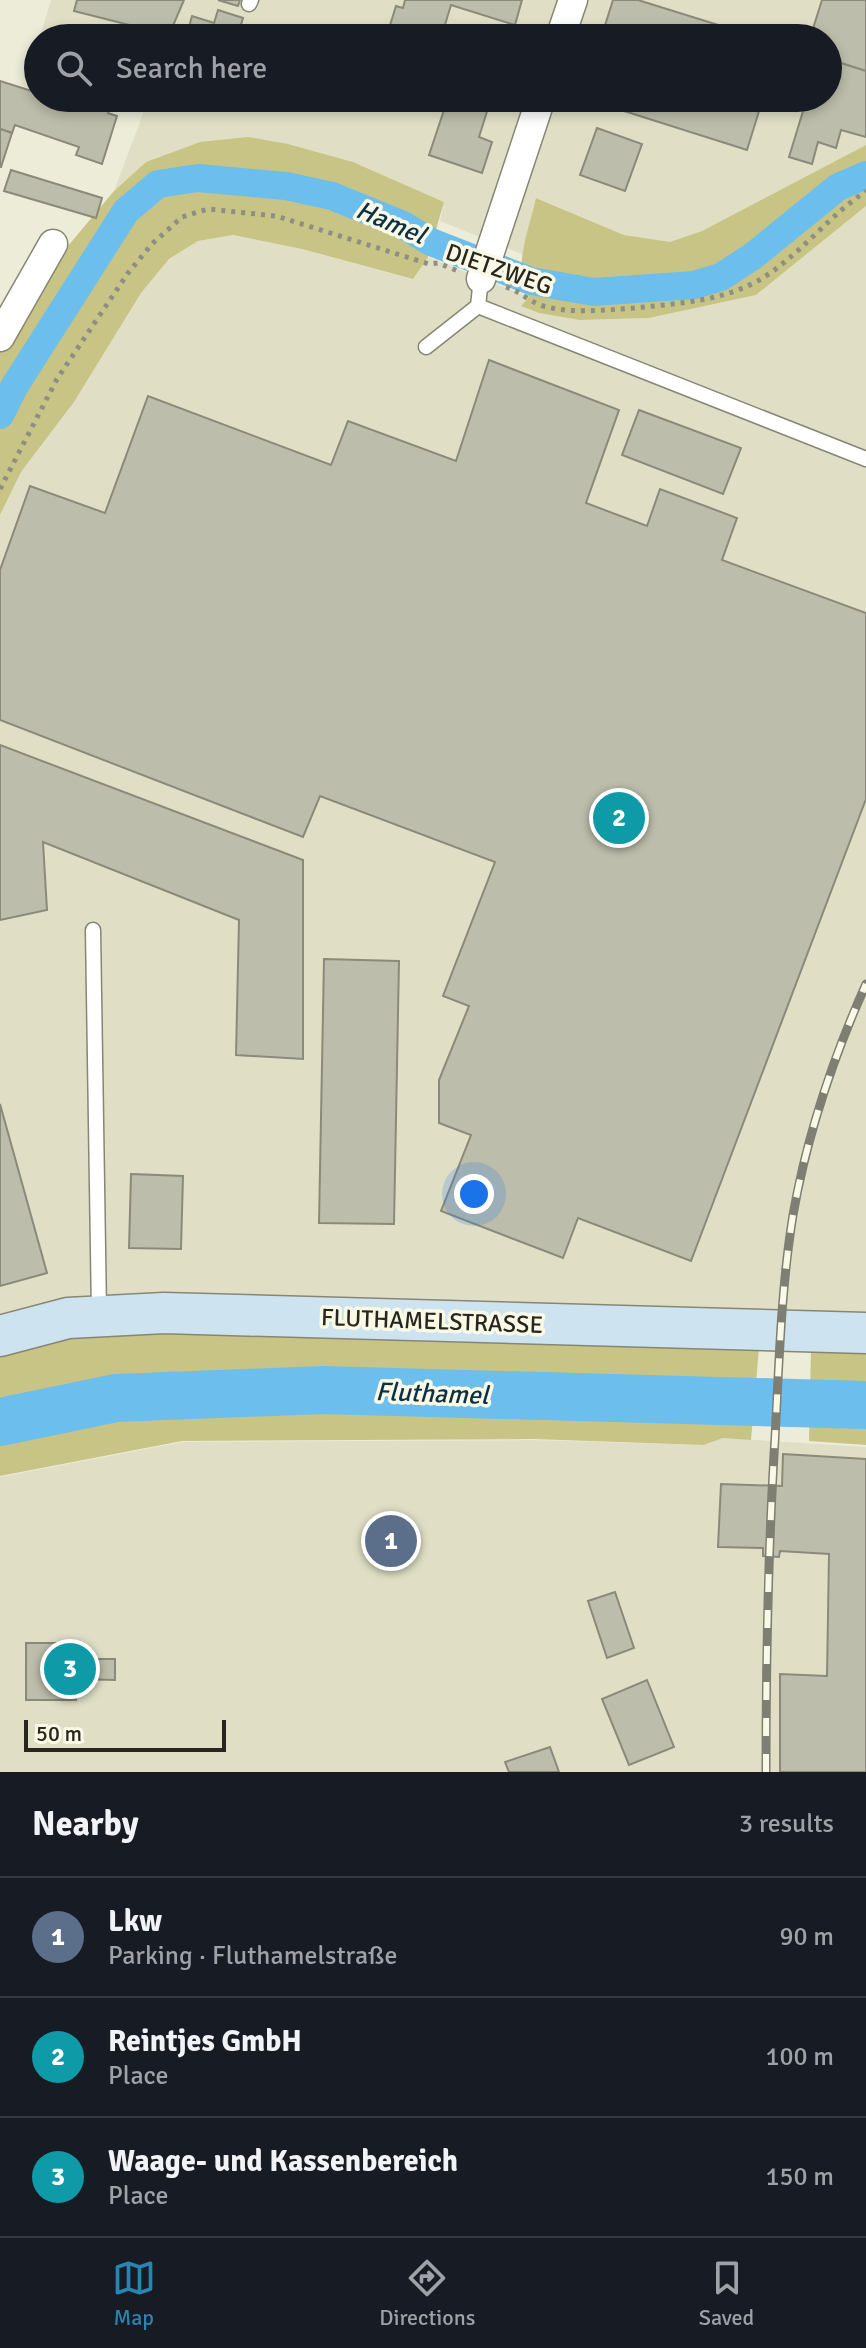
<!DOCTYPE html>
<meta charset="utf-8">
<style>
:root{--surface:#171b24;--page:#242831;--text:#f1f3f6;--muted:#9ea1a6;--line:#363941;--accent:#2a84b1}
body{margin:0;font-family:Signika,sans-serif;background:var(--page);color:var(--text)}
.scale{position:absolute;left:24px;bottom:20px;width:202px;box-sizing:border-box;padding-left:8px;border:4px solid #272720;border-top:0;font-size:22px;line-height:28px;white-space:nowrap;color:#272720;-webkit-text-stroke:6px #faf9e6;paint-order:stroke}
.you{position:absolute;left:474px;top:1194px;width:28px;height:28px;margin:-20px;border:6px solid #fff;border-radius:50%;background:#1a73e8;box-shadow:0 0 0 12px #1a73e833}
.badge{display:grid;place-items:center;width:52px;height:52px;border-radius:50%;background:var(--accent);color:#fff;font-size:26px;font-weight:700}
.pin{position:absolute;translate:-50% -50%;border:4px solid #fff;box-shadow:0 2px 8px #0006}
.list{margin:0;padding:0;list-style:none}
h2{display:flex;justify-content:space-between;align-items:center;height:104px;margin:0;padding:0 32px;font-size:34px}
h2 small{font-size:26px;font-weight:400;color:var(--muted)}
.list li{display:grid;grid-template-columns:52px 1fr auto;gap:24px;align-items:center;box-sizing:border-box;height:120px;padding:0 32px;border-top:2px solid var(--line)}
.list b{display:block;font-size:30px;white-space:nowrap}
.list p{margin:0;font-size:26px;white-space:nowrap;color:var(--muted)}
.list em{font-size:26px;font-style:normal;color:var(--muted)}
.icon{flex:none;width:44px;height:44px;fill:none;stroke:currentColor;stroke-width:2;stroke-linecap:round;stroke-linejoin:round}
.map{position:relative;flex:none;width:866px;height:1772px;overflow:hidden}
.search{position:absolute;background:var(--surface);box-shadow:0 4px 12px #0003;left:24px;right:24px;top:24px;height:88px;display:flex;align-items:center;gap:20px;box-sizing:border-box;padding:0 28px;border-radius:44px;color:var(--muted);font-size:30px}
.sheet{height:464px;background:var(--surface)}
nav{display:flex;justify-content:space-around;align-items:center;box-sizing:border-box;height:112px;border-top:2px solid var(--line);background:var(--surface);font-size:22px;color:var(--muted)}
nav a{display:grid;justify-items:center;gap:4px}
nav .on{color:var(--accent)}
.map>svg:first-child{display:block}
.built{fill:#e0dfc6}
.green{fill:#c8c485}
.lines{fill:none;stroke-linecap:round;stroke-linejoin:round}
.canal{stroke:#6cbeed;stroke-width:28}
.river{stroke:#6cbeed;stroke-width:48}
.building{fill:#bdbdab;stroke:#8b8a7a;stroke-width:2}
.service-casing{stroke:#878675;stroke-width:17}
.minor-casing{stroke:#878675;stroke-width:31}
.secondary-casing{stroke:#878675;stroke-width:43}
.path{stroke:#8f8f81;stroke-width:5;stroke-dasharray:4 6;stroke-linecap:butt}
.service{stroke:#fff;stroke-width:14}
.minor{stroke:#fff;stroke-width:28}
.secondary{stroke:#cde3ef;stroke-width:40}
.rail-casing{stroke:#7e7e72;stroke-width:9}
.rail{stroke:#faf9e6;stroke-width:6;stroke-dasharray:18;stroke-linecap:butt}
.labels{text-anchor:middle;stroke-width:7;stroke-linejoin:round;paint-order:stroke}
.street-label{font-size:24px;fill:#272720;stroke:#faf9e6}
.water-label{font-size:26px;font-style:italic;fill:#0c3145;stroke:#faf9e6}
</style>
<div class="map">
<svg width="866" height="1772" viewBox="0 0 866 1772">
<rect width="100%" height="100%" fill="#ececd9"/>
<g class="built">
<polygon points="51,0 866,0 866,145 702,231 670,243 624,235 537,198 524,255 440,221 444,202 353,162 288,144 200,142 146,162 114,191 149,98 828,98 828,38 42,38 40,37"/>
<polygon points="866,206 866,1351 0,1350 0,515 21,472 74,402 141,293 169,259 198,241 233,235 302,249 412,279 428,257 529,297 580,320 649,318 756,295"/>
<polygon points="723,1438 866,1447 866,1772 0,1772 0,1477 182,1442 533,1440 705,1445"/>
</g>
<g class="green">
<polygon points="248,137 288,144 353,162 444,202 428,257 413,279 302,249 233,235 198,241 169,259 141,293 74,402 21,472 0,515 0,351 19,317 68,246 114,191 146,162 200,142"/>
<path d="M 866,145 L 866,206 L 756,295 L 649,318 L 580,320 L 539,313 L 521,306 L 529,297 C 511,272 530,226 536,198 L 624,235 L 670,242 L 702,231 Z"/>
<polygon points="141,1325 759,1348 751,1440 723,1438 704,1445 533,1439 182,1441 0,1476 0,1350"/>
<polygon points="811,1351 866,1353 866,1445 809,1441"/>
</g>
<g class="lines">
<polyline class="canal" points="0,415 14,387 126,211 158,184 198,178 286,186 332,196 403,225 431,242 531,281 594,292 694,285 721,277 753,256 838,187 866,175"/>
<polyline class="river" points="0,1422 116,1398 323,1390 866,1405"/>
</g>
<g class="building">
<polygon points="77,0 184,0 169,35 74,11"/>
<polygon points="218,0 240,0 238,6"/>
<polygon points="405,0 522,0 515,25 451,5 441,38 386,38 396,6 403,8"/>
<polygon points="613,0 638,0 760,38 601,38"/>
<polygon points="822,0 866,0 866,71 828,59 828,38 810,38"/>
<polygon points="218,10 243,18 237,38 186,38 192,16 214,23"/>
<polygon points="828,59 866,71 866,137 841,130 836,148 818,142 812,164 789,157 807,98 828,98"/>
<polygon points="0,81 38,93 38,98 53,98 64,102 65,98 113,98 108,113 117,116 102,164 76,155 79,147 15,125 12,133 0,129"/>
<polygon points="448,98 478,98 490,102 479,137 492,142 482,173 429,155"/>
<polygon points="583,98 763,98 747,150"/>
<polygon points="597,128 642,144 625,191 580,175"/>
<polygon points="0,129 12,133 1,167 0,167"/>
<polygon points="11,170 102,198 96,218 4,191"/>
<polygon points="489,360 619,410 586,503 647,526 660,489 737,518 722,560 866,613 866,799 691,1261 578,1218 563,1258 441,1211 471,1135 439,1123 439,1080 469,1006 443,996 495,862 320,796 303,837 0,720 0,570 30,486 105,513 148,396 331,465 348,421 456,461"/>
<polygon points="639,410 741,448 723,494 622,455"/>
<polygon points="0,745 303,860 303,1059 236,1055 239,920 43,842 47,910 0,920"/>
<polygon points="324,959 399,961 394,1224 319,1223"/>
<polygon points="0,1104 47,1273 0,1286"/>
<polygon points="131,1174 183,1176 181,1249 129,1248"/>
<polygon points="783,1454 866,1459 866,1772 780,1772 780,1674 827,1676 829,1554 780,1551 779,1557 763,1556 763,1548 718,1547 721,1484 782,1486"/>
<polygon points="615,1592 634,1648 607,1658 588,1601"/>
<polygon points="26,1643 76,1643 76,1659 115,1659 115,1680 76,1679 76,1700 26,1700"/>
<polygon points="647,1680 674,1747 629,1765 602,1699"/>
<polygon points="550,1747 559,1772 509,1772 505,1762"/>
</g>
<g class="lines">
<defs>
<g id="service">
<polyline points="249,4 251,0"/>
<polyline points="478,306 866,459"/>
<polyline points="426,347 478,306 481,279"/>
<polyline points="93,930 99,1313"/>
</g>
<g id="minor">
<polyline points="560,38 573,0"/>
<polyline points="481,279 541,98"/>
<polyline points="0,337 53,244"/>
</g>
<polyline id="secondary" points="0,1336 68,1318 164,1313 866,1333"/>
</defs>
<use href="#service" class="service-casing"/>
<use href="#minor" class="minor-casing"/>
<use href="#secondary" class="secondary-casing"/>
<g class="path">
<path d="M 506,287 C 520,291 528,301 543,306 C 573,314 603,310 634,308 C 682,303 733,301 773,271 C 806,247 832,214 866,191"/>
<polyline points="0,489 57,379 128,273 152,244 182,217 208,209 276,216 429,264 438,263 458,271"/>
</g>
<use href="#service" class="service"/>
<use href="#minor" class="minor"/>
<use href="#secondary" class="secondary"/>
<defs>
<path id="rail" d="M 766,1772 C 766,1661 768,1550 775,1438 C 779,1364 781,1289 793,1215 C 807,1135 833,1058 866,984"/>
</defs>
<use href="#rail" class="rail-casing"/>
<use href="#rail" class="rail"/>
</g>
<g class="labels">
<g class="street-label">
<text transform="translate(499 269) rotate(19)" y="8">DIETZWEG</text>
<text transform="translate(432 1321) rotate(2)" y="8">FLUTHAMELSTRASSE</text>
</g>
<g class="water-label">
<text transform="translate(391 222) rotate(23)" y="9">Hamel</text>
<text transform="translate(432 1393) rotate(2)" y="9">Fluthamel</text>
</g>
</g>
</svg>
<div class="scale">50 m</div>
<div class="you"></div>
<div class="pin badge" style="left:391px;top:1541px;background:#5c6f8a">1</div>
<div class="pin badge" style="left:619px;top:818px;background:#0f9aa8">2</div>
<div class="pin badge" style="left:70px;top:1669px;background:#0f9aa8">3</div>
<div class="search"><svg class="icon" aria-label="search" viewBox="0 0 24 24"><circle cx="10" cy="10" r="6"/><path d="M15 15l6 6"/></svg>Search here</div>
</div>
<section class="sheet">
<h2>Nearby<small>3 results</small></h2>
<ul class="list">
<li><span class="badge" style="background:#5c6f8a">1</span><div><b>Lkw</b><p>Parking · Fluthamelstraße</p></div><em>90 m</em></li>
<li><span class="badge" style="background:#0f9aa8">2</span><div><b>Reintjes GmbH</b><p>Place</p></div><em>100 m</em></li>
<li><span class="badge" style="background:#0f9aa8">3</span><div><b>Waage- und Kassenbereich</b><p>Place</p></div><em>150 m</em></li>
</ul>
</section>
<nav>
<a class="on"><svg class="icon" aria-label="map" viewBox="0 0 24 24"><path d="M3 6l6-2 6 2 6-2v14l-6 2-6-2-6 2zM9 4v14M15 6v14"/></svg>Map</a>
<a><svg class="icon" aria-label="directions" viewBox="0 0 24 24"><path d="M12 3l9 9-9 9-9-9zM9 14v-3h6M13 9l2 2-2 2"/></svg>Directions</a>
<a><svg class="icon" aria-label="saved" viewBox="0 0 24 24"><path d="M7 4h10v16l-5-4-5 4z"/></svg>Saved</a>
</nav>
